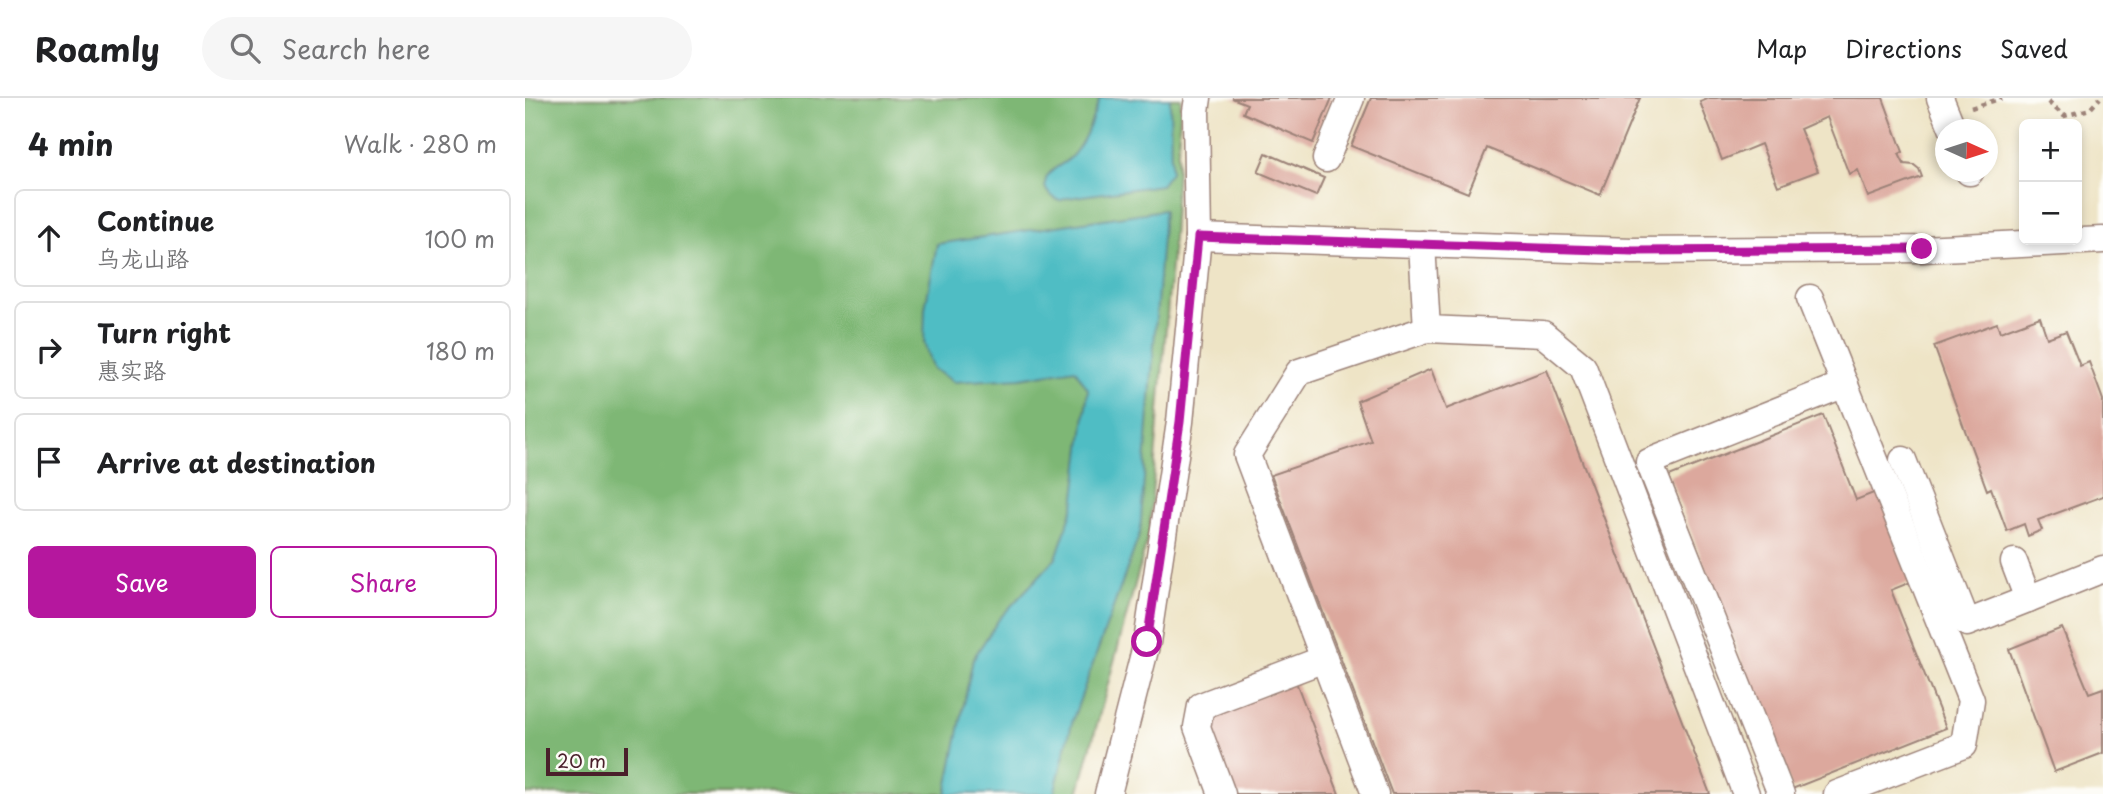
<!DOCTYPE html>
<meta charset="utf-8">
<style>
:root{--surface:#fff;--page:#f6f6f6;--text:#202124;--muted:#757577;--line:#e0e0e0;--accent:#b5179e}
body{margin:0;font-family:"Playpen Sans","LXGW WenKai TC",sans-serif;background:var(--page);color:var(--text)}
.controls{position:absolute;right:21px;top:21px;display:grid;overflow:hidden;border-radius:10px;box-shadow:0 4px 10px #0003}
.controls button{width:63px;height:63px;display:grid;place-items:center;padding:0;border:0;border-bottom:2px solid var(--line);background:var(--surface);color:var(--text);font:35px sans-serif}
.compass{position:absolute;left:1410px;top:21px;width:63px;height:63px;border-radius:50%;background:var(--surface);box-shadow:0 4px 10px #0003;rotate:93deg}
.scale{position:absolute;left:21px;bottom:18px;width:82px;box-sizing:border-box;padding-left:7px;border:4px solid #4a1f2b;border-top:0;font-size:19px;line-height:24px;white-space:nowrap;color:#4a1f2b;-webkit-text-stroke:5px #fdfcf7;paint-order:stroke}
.stop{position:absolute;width:21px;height:21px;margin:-16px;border:5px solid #b5179e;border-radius:50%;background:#fff}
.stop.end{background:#b5179e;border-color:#fff;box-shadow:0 2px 7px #0008}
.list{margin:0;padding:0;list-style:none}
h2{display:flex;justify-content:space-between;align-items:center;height:91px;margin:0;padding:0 28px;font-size:30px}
h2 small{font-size:23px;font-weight:400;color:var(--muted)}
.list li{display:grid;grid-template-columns:46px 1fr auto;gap:21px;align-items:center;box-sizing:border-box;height:98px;margin:0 14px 14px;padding:0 14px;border:2px solid var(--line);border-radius:10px}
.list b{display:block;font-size:26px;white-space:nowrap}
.list p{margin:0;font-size:23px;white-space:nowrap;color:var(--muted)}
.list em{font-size:23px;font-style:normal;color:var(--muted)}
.actions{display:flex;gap:14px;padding:21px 28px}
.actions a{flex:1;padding:16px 0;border:2px solid var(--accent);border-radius:10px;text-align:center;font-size:24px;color:var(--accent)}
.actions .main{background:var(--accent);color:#fff}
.icon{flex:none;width:38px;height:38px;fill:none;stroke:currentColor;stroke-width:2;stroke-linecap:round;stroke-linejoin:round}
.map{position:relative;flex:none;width:1578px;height:696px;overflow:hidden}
header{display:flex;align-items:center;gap:42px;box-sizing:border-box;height:98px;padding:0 35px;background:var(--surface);border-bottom:2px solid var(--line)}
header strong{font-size:33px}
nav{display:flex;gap:38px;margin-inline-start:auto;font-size:24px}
.search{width:490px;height:63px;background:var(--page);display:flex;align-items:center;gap:18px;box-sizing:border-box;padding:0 24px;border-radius:38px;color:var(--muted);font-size:26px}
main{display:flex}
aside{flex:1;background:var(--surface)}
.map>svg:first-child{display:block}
.forest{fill:#7eb775;stroke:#646b50;stroke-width:2}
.water{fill:#4fbdc4;stroke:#4c6e78;stroke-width:2}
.building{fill:#dca89d}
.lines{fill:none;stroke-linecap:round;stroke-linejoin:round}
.minor-casing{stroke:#9c8278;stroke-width:29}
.path{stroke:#9c8278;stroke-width:4.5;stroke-dasharray:5 5;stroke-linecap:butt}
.minor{stroke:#fff;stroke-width:26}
.route{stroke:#b5179e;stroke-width:9}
</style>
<header>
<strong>Roamly</strong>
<div class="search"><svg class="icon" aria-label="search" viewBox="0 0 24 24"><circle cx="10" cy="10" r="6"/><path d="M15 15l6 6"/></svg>Search here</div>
<nav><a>Map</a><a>Directions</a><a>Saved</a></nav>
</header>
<main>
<aside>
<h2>4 min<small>Walk · 280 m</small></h2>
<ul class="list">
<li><svg class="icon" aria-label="ahead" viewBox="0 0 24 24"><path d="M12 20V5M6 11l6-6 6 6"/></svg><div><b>Continue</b><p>乌龙山路</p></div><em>100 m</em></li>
<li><svg class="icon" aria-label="right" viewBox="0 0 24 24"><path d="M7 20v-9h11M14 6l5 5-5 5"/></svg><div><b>Turn right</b><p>惠实路</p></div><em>180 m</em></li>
<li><svg class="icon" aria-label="arrive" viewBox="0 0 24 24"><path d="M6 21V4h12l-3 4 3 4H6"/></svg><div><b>Arrive at destination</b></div></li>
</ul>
<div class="actions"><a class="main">Save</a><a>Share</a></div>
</aside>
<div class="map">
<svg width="1578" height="696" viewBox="0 0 1578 696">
<rect width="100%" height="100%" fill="#fdfcf7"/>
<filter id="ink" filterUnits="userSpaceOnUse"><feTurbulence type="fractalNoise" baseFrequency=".0143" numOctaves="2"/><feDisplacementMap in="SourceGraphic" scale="14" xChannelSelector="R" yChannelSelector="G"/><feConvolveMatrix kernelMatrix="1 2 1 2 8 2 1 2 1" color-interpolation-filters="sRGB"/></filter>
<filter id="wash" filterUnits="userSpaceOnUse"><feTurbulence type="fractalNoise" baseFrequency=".00686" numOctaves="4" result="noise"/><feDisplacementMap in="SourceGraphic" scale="28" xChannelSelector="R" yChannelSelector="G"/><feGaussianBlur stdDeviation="1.57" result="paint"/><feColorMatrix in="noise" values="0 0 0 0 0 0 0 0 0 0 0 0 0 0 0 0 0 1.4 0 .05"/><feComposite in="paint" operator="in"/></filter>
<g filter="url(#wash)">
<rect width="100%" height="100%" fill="#eee4c6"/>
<polygon class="forest" points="0,0 656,0 647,156 624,435 553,696 0,696"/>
<g class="water">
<path d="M 575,0 L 645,0 L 646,74 L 636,87 L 543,100 L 534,103 C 529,99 520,95 520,87 C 520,72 537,68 545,60 C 561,44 567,20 575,0 Z"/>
<polygon points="639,112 615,435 548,621 529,696 421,696 448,561 474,521 531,460 549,407 563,291 550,271 496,280 429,284 407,270 399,244 400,210 412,146"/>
</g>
<g id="blocks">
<g class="building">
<polygon points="707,0 807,0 788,45 718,15 722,6"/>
<polygon points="846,0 1115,0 1075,97 962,50 943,95 826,48"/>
<polygon points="1185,0 1358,0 1378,54 1374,56 1379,66 1389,67 1394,71 1397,79 1343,99 1333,72 1324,76 1302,19 1275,31 1293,73 1253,88 1236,46 1197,62 1175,4"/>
<polygon points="741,55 799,80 791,98 733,74"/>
<polygon points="1515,219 1522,240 1541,233 1555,268 1564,264 1578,302 1578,398 1513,422 1517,432 1503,438 1499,426 1482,433 1466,390 1462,392 1409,248 1472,225 1475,234"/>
<polygon points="906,271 921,311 1022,272 1185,696 867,696 746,377 846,343 832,303"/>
<polygon points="1298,317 1331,402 1356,392 1391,482 1366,492 1421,630 1267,691 1144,378"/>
<polygon points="1537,530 1564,595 1578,590 1578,655 1529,674 1484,551"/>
<polygon points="771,584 814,696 708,696 680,620"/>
</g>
</g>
</g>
<g filter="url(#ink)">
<use href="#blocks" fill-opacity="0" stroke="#9c8278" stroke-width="2"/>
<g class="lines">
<defs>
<g id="minor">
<polyline points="1415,0 1428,32"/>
<polyline points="801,61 826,0"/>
<polyline points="1444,74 1445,74"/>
<polyline points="673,139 1108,153 1397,151 1578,142"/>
<polyline points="897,146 902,231 1018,236 1058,269 1221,696"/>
<polyline points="1285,200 1446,602 1439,647 1312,696"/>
<polyline points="1378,362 1442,525 1503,501"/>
<polyline points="1489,464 1503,501 1578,471"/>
<polyline points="583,696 622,544 655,324 673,139 671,13 673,0"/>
<polyline points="697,696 672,629 676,608 799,561"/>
<polyline points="850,696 722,357 774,274 902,231"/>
<polyline points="1256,696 1124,364 1320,286"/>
</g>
</defs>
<use href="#minor" class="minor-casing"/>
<g class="path">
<polyline points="1523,4 1539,18 1565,11 1575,0"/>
<polyline points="1446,10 1477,0"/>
</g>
<use href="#minor" class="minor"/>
</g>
</g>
<g class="lines" filter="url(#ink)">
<polyline class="route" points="622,544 655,324 673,139 1108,153 1397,151"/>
</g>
</svg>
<div class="controls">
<button>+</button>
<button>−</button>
</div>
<svg class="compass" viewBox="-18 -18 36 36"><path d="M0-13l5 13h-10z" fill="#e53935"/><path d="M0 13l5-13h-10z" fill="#757577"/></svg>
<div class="scale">20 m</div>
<div class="stop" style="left:622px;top:544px"></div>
<div class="stop end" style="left:1397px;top:151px"></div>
</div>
</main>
